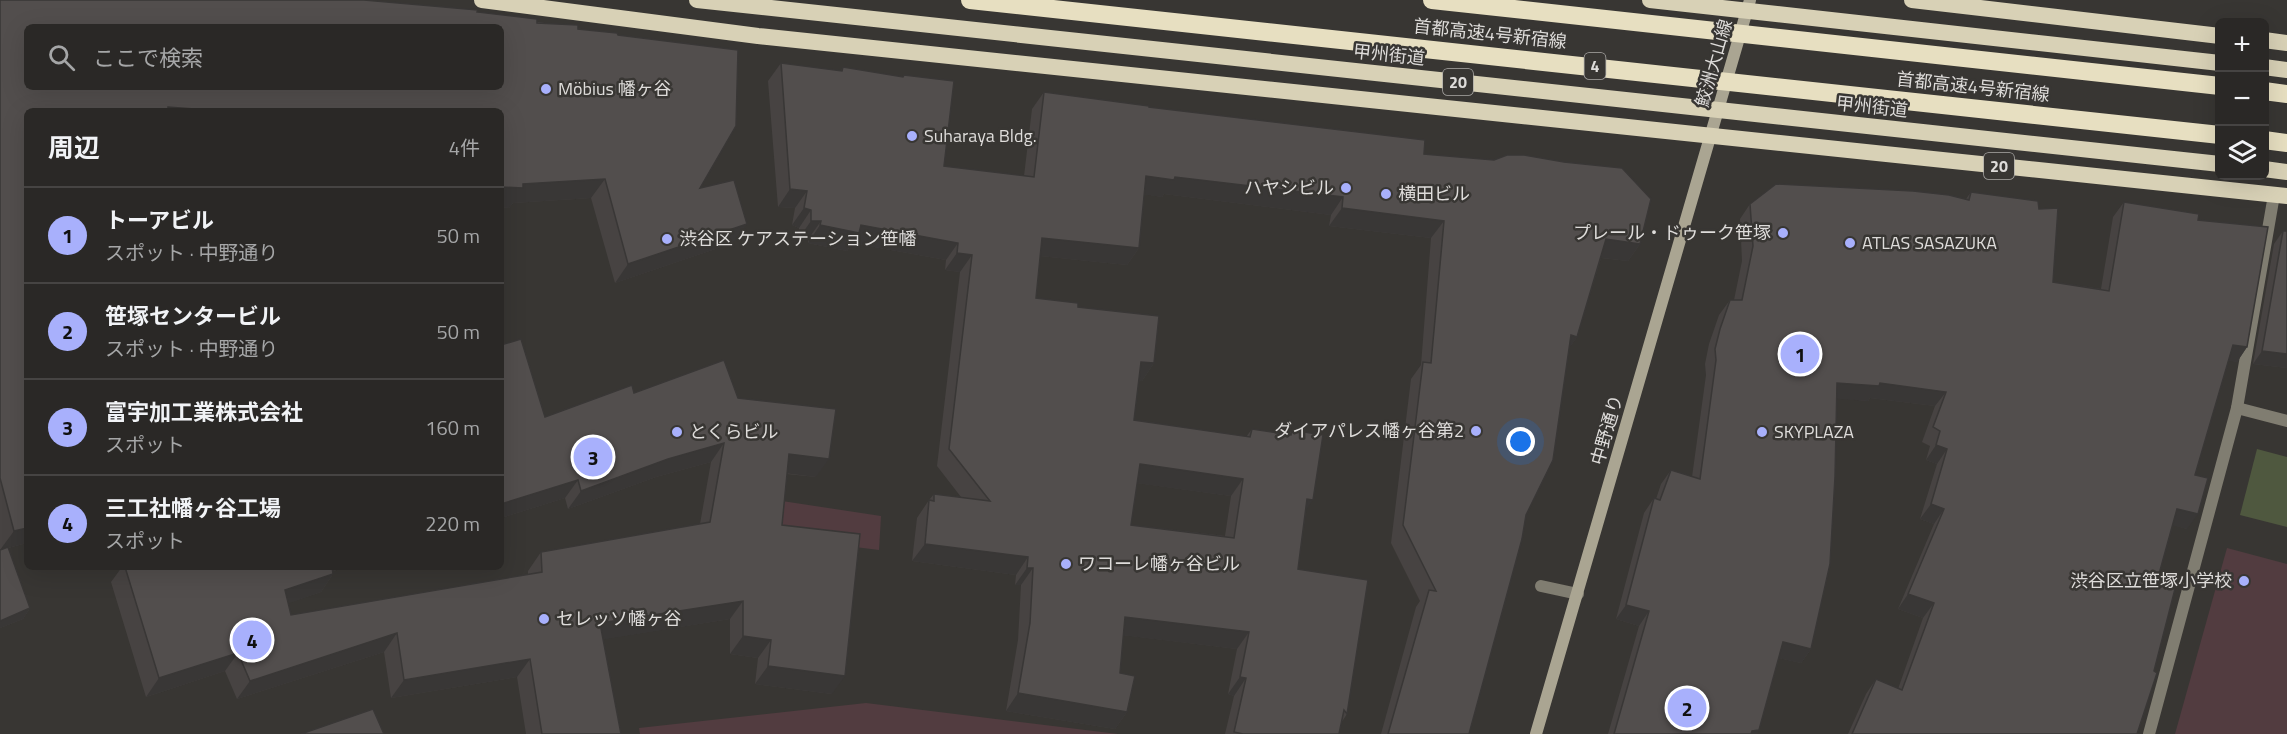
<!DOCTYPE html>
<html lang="ja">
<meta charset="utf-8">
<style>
:root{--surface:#2a2826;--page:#32302e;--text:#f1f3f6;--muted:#a5a6a7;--line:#464443;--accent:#a8b0fc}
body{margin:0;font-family:"Titillium Web","Noto Sans JP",sans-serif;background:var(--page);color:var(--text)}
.controls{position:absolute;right:18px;top:18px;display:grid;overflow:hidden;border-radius:9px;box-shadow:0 6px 24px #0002}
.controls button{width:54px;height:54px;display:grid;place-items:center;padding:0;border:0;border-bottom:2px solid var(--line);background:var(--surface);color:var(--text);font:30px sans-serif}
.you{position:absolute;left:1521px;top:442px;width:21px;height:21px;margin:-15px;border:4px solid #fff;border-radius:50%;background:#1a73e8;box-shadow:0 0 0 9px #1a73e833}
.badge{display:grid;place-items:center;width:39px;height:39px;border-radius:50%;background:var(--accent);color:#111;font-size:20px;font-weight:700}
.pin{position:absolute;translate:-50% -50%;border:3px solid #fff;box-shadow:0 2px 6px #0006}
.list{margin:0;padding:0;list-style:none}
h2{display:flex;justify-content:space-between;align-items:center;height:78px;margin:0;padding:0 24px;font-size:26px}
h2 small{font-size:20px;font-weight:400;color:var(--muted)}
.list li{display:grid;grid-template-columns:39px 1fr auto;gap:18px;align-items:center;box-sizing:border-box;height:96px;padding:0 24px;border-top:2px solid var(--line)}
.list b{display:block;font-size:22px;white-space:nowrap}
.list p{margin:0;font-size:20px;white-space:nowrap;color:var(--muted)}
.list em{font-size:20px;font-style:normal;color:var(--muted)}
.icon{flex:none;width:33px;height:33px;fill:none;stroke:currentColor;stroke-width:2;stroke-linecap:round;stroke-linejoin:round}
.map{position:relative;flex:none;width:2287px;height:734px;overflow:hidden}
.search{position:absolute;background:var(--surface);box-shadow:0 6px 24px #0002;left:24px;top:24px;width:480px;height:66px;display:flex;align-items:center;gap:15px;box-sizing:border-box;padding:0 21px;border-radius:9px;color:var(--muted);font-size:22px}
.panel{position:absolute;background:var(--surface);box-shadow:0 6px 24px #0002;left:24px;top:108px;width:480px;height:462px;border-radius:9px}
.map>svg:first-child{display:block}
.green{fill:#523c40}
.water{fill:#4f583f}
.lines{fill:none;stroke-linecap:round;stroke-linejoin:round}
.minor{stroke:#807d71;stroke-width:12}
.secondary{stroke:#aaa592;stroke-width:12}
.trunk{stroke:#d8d1b6;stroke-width:16}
.motorway{stroke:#e7dfc1;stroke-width:18}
.wall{fill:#474342;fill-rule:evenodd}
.shaded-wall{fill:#393736}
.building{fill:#524e4d;stroke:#393736;stroke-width:1.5;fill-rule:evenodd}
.poi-dot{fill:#a8b0fc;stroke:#383633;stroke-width:2}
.labels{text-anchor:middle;stroke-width:5;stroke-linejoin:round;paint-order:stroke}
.shield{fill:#383633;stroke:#acaaa8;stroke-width:1.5}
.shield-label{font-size:16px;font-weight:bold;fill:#dedcda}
.street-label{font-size:18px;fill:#dedcda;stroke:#383633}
.poi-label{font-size:18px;fill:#dedcda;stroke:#383633;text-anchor:start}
</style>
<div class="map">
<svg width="2287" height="734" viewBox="0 0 2287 734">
<rect width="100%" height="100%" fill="#383633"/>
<g class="green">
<polygon points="782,501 881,516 879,550 776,537"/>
<polygon points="2227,548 2287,564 2287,734 2175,734"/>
<polygon points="866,703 1118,734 1119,734 640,734 639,728"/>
</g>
<polygon class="water" points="2257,449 2287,457 2287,527 2240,515"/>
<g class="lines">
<g class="minor">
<polyline points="2237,408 2287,421"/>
<polyline points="1541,586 1578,594"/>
<polyline points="2149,734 2237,408 2274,195"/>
</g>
<polyline class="secondary" points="1536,734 1750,0"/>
<g class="trunk">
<polyline points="482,0 758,36 2287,196"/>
<polyline points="697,0 2220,164"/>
<polyline points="1650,0 2220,63"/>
<polyline points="1912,0 2220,36"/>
<polyline points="2264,40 2287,43"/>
<polyline points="2264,67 2287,70"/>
<polyline points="2264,169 2287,172"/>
</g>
<g class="motorway">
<polyline points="970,0 2220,135"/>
<polyline points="1432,0 2220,86"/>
<polyline points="2264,91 2287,94"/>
<polyline points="2264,140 2287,143"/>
</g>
</g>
<g class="wall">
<polygon points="0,0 477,12 618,35 700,188 733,243 615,283 591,198 513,203 509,208 501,207 501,111 27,111 27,543 8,548 30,608 23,619 0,628"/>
<path d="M 781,63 L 841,71 L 843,67 L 902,77 L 904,75 L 944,166 L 1024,176 L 1032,109 L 1044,92 L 1149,107 L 1424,154 L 1640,244 L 1628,261 L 1601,258 L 1577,337 L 1569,348 L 1469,734 L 1381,734 L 1416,607 L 1420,601 L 1391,543 L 1411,379 L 1421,365 L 1431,238 L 1329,226 L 1331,215 L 1164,194 L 1162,197 L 1144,194 L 1139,248 L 1127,265 L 1040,256 L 1036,298 L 1078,307 L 1154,363 L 1142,381 L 1139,380 L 1134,420 L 1246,437 L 1252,429 L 1288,435 L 1292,430 L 1306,510 L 1298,569 L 1347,714 L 1341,723 L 1339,734 L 1225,734 L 1234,696 L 1228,694 L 1237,649 L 1123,635 L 1120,673 L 1127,712 L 1115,729 L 1006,711 L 1018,640 L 1021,585 L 1015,585 L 1016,575 L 912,561 L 917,518 L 929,500 L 934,494 L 961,497 L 937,466 L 960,272 L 945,270 L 946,260 L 852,243 L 847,251 L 808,243 L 809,238 L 799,238 L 799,228 L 792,225 L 795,208 L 778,207 L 768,81 ZM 1137,483 L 1231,496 L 1225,536 L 1131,525 Z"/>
<polygon points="1971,192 2053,282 2101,289 2113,217 2124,202 2198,220 2247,347 2237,362 2228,360 2195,475 2187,529 2173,525 2156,585 2137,734 1848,734 1866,694 1876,679 1898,689 1923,618 1898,609 1934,524 1920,519 1937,464 1926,460 1930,446 1922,442 1935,406 1870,398 1868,401 1837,398 1811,649 1801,663 1779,658 1757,734 1608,734 1639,626 1616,619 1644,513 1654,498 1656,499 1661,484 1671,470 1692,477 1706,375 1705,364 1709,344 1719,315 1730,300 1734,300 1742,261 1740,219 1750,204 1966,199"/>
<polygon points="2283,231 2287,231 2287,368 2253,364 2274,244"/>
<polygon points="501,345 545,417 634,393 738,398 816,477 787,474 782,525 832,694 755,684 758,658 730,654 730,619 603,639 621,734 526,734 517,677 391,698 384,652 237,699 225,671 146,697 111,582 122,567 346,567 333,571 333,574 321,592 288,603 291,615 528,575 528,571 541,552 700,524 711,462 656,477 568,509 565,498 501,518"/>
</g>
<g class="shaded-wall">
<polygon points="168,107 222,111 165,111"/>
<polygon points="1146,176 1175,177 1343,197 1331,215 1164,194 1162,197 1134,193"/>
<polygon points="605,179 591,198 513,203 509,208 501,207 501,187 523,184"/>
<polygon points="790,189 807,191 795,208 778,207"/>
<polygon points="804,208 811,210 799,228 792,225"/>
<polygon points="1342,208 1444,221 1431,238 1329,226"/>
<polygon points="811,221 821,221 809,238 799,238"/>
<polygon points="747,224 733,243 615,283 628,264"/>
<polygon points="820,225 861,225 958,243 946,260 852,243 847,251 808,243"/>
<polygon points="1042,238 1139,248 1127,265 1030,255"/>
<polygon points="1606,239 1640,244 1628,261 1594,257"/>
<polygon points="957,253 972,255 960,272 945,270"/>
<polygon points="1571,335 1577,337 1565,354"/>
<polygon points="2233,345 2247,347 2237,362 2222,360"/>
<polygon points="2262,351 2287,354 2287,368 2253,364"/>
<polygon points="1141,362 1154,363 1142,381 1129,379"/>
<polygon points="1837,383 1880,383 1946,392 1935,406 1870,398 1868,401 1827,398"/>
<polygon points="724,443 711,462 656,477 568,509 581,491 668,459"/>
<polygon points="1936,445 1947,449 1937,464 1926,460"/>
<polygon points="789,454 829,459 816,477 776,472"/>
<polygon points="1140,464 1243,479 1231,496 1128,482"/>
<polygon points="578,480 565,498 501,518 501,504"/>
<polygon points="1307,499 1313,500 1301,517"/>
<polygon points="1931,504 1944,509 1934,524 1920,519"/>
<polygon points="2177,509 2198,514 2187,529 2167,524"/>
<polygon points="27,528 27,543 0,550 14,531"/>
<polygon points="925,544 1028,557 1016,575 912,561"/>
<polygon points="323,567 346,567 317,576"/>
<polygon points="1027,568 1033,568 1021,585 1015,585"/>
<polygon points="333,574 321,592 272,609 285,590"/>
<polygon points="1908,594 1934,603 1923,618 1898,609"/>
<polygon points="743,601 730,619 587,642 600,623"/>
<polygon points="1626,605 1649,611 1639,626 1616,619"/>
<polygon points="30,608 23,619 0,628 0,621"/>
<polygon points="1125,617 1249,632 1237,649 1113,634"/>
<polygon points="397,633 384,652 237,699 250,681"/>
<polygon points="743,636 771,640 758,658 730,654"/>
<polygon points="1783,642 1811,649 1801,663 1773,657"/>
<polygon points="238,653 225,671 146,697 159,678"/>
<polygon points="530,659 517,677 391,698 404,680"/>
<polygon points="768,666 845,676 832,694 755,684"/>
<polygon points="1240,677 1246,678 1234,696 1228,694"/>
<polygon points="1018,693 1127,712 1115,729 1006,711"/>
<polygon points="1759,730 1757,734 1750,734 1752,731"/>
</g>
<g class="building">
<path d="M 0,0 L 364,0 L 478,10 L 477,12 L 537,19 L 537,23 L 578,25 L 578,29 L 617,33 L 618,35 L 738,50 L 736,126 L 700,188 L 734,180 L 747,224 L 628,264 L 605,179 L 523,184 L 523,188 L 501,187 L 501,111 L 222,111 L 168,107 L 168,111 L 27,111 L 27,528 L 14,531 L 0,478 ZM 27,27 L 501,27 L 501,87 L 27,87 Z"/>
<path d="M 781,63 L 842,71 L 843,67 L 903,77 L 904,75 L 954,81 L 944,166 L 1034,177 L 1044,92 L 1149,106 L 1149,107 L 1425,140 L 1424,154 L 1494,160 L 1507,155 L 1524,155 L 1564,162 L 1622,168 L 1651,199 L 1640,244 L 1606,239 L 1577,337 L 1571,335 L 1553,460 L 1526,515 L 1522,539 L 1469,734 L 1388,734 L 1429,590 L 1436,591 L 1403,525 L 1423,362 L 1431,363 L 1444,221 L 1342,208 L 1343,197 L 1175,177 L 1174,180 L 1146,176 L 1139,248 L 1042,238 L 1036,298 L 1078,303 L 1078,307 L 1159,316 L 1154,363 L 1141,362 L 1134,420 L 1250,437 L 1252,429 L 1291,435 L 1292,430 L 1323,435 L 1313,500 L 1307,499 L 1298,569 L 1368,580 L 1347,714 L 1344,710 L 1339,734 L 1243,734 L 1234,732 L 1246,678 L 1240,677 L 1249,632 L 1125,617 L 1120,673 L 1135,676 L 1127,712 L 1018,693 L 1030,623 L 1033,568 L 1027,568 L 1028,557 L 925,544 L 929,500 L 934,501 L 934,494 L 990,501 L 949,449 L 972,255 L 957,253 L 958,243 L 861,225 L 859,233 L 820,225 L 821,221 L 811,221 L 811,210 L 804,208 L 807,191 L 790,189 ZM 1140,464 L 1243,479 L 1234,538 L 1131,525 Z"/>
<polygon points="1776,184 1913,191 1949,195 1969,200 1971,192 2038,201 2039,209 2058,208 2053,282 2109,291 2124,202 2199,214 2198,220 2268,227 2247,347 2233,345 2195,475 2208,478 2198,514 2177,509 2156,585 2175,589 2154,671 2157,673 2137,734 1852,734 1876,679 1902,690 1934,603 1908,594 1944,509 1931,504 1947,449 1936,445 1940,431 1933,427 1946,392 1880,383 1879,386 1837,383 1835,477 1830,564 1811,649 1783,642 1759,730 1752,731 1751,734 1614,734 1649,611 1626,605 1654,498 1660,500 1671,470 1700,479 1716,360 1715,349 1720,329 1730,300 1742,300 1753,246 1750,204"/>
<polygon points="2283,231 2287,231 2287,354 2262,351"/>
<polygon points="521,339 545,417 632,385 634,393 724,360 738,398 836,409 829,459 789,454 782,525 860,534 845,676 768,666 771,640 743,636 743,601 600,623 621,734 542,734 530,659 404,680 397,633 250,681 238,653 159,678 125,567 332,567 333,574 285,590 291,615 542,572 541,552 710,522 724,443 668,459 581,491 578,480 501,504 501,345"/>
<polygon points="8,547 30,608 0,621 0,550"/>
<polygon points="373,709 384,734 301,734"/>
</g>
<g class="poi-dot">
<circle cx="546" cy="89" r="6"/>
<circle cx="912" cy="136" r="6"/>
<circle cx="1346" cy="188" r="6"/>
<circle cx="1386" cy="194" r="6"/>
<circle cx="1783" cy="233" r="6"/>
<circle cx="667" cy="239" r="6"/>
<circle cx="1850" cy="243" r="6"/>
<circle cx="1476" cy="431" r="6"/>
<circle cx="677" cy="432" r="6"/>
<circle cx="1762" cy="432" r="6"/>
<circle cx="1066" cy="564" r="6"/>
<circle cx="2244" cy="581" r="6"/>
<circle cx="544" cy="619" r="6"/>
</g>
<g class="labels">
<g class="shield">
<rect x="1584.5" y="53" width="21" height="26" rx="4.5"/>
<rect x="1443" y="69" width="30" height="26" rx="4.5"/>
<rect x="1984" y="153" width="30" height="26" rx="4.5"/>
</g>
<g class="shield-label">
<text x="1595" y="72">4</text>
<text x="1458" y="88">20</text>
<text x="1999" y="172">20</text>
</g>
<g class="street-label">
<text transform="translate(1490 34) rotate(6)" y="6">首都高速4号新宿線</text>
<text transform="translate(1389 55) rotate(6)" y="6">甲州街道</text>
<text transform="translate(1714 63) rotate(-74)" y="6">鮫洲大山線</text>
<text transform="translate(1973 87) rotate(6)" y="6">首都高速4号新宿線</text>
<text transform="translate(1872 107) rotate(6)" y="6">甲州街道</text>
<text transform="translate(1607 430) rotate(-74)" y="6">中野通り</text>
</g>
<g class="poi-label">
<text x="558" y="95">Möbius 幡ヶ谷</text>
<text x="924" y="142">Suharaya Bldg.</text>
<text x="1334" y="194" text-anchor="end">ハヤシビル</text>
<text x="1398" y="200">横田ビル</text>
<text x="1771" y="239" text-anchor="end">プレール・ドゥーク笹塚</text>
<text x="679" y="245">渋谷区 ケアステーション笹幡</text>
<text x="1862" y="249">ATLAS SASAZUKA</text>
<text x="1464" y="437" text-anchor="end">ダイアパレス幡ヶ谷第2</text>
<text x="689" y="438">とくらビル</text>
<text x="1774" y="438">SKYPLAZA</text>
<text x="1078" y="570">ワコーレ幡ヶ谷ビル</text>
<text x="2232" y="587" text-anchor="end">渋谷区立笹塚小学校</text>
<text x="556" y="625">セレッソ幡ヶ谷</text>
</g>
</g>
</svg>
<div class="controls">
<button>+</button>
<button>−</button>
<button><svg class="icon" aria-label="layers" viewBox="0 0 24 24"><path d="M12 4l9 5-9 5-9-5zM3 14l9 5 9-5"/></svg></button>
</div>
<div class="you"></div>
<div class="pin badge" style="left:1800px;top:354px">1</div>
<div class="pin badge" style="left:1687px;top:708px">2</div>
<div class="pin badge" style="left:593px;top:457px">3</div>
<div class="pin badge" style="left:252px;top:640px">4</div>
<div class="search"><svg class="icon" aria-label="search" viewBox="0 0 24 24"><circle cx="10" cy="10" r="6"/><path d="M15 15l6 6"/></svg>ここで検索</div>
<section class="panel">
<h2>周辺<small>4件</small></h2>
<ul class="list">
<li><span class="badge">1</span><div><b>トーアビル</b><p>スポット · 中野通り</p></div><em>50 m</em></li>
<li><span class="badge">2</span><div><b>笹塚センタービル</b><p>スポット · 中野通り</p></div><em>50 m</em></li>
<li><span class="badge">3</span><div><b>富宇加工業株式会社</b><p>スポット</p></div><em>160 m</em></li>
<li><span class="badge">4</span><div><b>三工社幡ヶ谷工場</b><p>スポット</p></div><em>220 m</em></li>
</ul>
</section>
</div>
